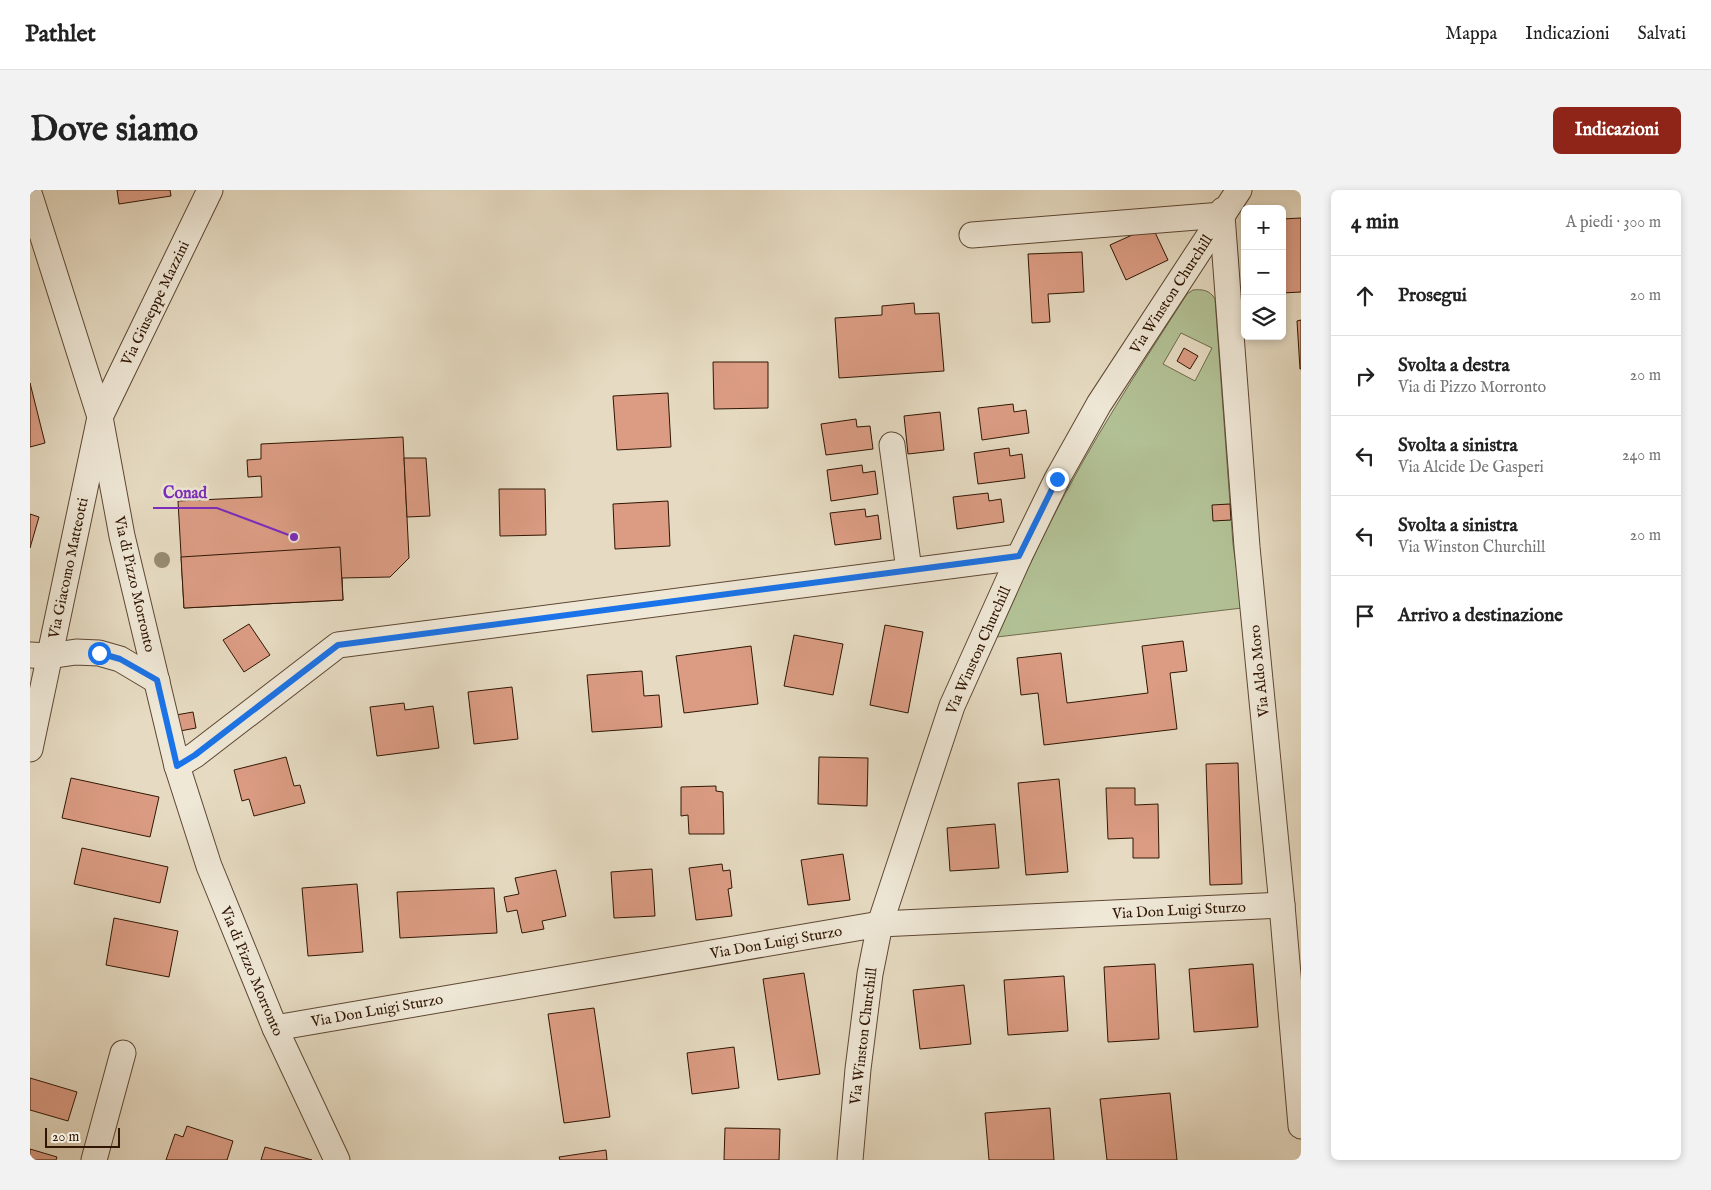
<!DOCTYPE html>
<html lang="it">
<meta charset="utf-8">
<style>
:root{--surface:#fff;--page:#f2f2f2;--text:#222;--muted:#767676;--line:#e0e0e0;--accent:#8f2418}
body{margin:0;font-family:"IM FELL English",serif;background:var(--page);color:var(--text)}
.controls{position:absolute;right:15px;top:15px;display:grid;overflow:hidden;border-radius:8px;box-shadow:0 2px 8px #0003}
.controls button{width:45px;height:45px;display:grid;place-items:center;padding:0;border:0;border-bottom:1px solid var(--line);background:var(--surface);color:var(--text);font:25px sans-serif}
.scale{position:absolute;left:15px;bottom:12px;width:75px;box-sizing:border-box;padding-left:5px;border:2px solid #301603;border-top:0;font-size:14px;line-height:18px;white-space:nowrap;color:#301603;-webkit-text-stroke:4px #efe8d7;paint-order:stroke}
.stop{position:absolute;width:15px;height:15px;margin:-11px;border:4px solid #1a73e8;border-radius:50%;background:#fff}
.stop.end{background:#1a73e8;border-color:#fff;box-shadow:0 1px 5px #0008}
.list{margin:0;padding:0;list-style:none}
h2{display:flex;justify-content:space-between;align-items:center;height:65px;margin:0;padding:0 20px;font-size:21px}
h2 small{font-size:16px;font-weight:400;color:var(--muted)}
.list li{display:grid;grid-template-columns:32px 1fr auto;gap:15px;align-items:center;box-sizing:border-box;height:80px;padding:0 20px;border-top:1px solid var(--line)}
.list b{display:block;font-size:19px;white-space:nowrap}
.list p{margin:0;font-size:16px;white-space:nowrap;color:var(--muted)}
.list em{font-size:16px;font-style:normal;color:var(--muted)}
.icon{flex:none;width:28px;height:28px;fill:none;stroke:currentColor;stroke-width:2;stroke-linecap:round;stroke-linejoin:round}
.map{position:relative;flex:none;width:1271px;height:970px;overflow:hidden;border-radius:8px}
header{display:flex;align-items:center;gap:30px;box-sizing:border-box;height:70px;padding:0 25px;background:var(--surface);border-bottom:1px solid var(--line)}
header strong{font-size:24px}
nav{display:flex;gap:28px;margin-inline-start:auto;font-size:18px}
.intro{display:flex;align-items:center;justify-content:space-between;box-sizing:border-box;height:120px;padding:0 30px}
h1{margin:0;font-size:35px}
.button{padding:12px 22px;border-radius:8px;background:var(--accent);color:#fff;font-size:18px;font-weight:700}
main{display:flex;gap:30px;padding:0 30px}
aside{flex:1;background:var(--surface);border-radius:8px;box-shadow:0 2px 8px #0003}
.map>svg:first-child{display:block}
.green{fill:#b2c195;stroke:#716c4c;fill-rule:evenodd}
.building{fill:#db9c83;stroke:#301603}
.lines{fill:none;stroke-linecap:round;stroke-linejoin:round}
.minor-casing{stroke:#5e4733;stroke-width:27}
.minor{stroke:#efe8d7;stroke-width:25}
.tree{fill:#978b71}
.route{stroke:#1a73e8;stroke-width:6}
.labels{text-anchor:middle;stroke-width:5;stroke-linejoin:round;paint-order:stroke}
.street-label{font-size:15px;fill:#301603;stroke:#efe8d7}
.leader{fill:none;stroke:#7b2cbf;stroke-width:2}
.callout-dot{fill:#7b2cbf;stroke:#efe8d7;stroke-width:2}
.callout-label{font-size:16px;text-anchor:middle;font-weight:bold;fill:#7b2cbf;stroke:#efe8d7;stroke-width:5;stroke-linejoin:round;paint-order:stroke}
</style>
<header>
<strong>Pathlet</strong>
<nav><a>Mappa</a><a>Indicazioni</a><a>Salvati</a></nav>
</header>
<div class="intro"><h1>Dove siamo</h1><a class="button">Indicazioni</a></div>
<main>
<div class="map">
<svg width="1271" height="970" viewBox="0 0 1271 970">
<rect width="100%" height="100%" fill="#e6dbc2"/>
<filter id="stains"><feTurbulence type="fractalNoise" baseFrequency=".004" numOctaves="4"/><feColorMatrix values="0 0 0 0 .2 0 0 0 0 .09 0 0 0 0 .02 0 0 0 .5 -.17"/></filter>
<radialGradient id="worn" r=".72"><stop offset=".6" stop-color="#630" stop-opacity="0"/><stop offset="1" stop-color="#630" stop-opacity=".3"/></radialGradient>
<path class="green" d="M 1163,100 C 1172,99 1180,100 1185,109 L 1203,354 L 1212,418 L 967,447 C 984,409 1001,370 1020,333 C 1060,253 1109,179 1157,104 ZM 1151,143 L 1182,158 L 1165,191 L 1133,174 Z"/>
<g class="building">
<polygon points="87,0 140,0 141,6 89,14"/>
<polygon points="1271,28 1271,102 1252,103 1252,29"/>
<polygon points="1122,36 1138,70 1096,90 1080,55"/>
<polygon points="1052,62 1054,102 1018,104 1020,132 1002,133 998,64"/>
<polygon points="884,113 885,124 909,123 914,181 809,188 805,128 852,125 852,116"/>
<polygon points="1271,130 1271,179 1270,179 1267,131"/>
<polygon points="1154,158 1168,166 1160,179 1147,171"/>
<polygon points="683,172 738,172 738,218 684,219"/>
<polygon points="0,193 15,253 0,257"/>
<polygon points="638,203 641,257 587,260 583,206"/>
<polygon points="983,214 984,222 996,220 999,243 952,250 948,218"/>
<polygon points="910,222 914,260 878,264 874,226"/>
<polygon points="826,229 827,237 840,236 843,259 796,265 791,234"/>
<polygon points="373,247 379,368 360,387 312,388 313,410 154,418 148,311 232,307 231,286 218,287 217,270 231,269 231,254"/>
<polygon points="979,258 980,266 992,264 995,288 948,294 944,263"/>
<polygon points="374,268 396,268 400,326 377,327"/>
<polygon points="832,275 833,283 845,281 848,304 801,311 797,280"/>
<polygon points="469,299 515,299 516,345 470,346"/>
<polygon points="958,303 959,311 971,309 974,332 927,339 923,307"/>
<polygon points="638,311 640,356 585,359 583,314"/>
<polygon points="1200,314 1201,330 1183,331 1182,315"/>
<polygon points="835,319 836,327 848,325 851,349 805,355 800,323"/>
<polygon points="0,324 9,327 0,358"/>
<polygon points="310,357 313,410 154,418 151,367"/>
<polygon points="219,434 240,465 214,482 193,450"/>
<polygon points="855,435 893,442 878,523 840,515"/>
<polygon points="764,445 813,454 803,505 754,496"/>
<polygon points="1153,451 1157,481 1140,483 1147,539 1014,555 1008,503 991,505 987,468 1031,463 1037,513 1118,503 1112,456"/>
<polygon points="721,456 728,514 654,523 646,466"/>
<polygon points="612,481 614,506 629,505 632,537 562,542 557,485"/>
<polygon points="482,497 488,549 444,554 438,502"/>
<polygon points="374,513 375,520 403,516 409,558 347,566 340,517"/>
<polygon points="163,522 166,538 150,541 146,525"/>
<polygon points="256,567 264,596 270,595 275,613 224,626 219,609 212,611 204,580"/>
<polygon points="789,567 838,568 837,616 788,614"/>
<polygon points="1208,573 1212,694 1180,695 1176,574"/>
<polygon points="41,588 129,607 120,647 32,628"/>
<polygon points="1029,589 1038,682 996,685 988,593"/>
<polygon points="686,596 686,601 693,602 694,644 659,644 658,625 651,626 651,597"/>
<polygon points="1076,598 1105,598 1105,615 1128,614 1129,668 1103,668 1103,648 1078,649"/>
<polygon points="965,634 969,678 920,681 917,638"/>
<polygon points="52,658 138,677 130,713 44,694"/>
<polygon points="813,664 820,710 778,715 771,670"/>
<polygon points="692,674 693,681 700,680 702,698 698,699 702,726 666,730 659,678"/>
<polygon points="622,679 625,726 584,728 581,682"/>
<polygon points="526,680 536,726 512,731 514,739 492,743 487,720 477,722 474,707 489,704 485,688"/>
<polygon points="327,694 333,762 278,766 272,698"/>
<polygon points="464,698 467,743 370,748 367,702"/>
<polygon points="84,728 148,741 139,787 76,775"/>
<polygon points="1125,774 1129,849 1078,852 1074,777"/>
<polygon points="1223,774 1228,837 1164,842 1159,779"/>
<polygon points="774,783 790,884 748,890 733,789"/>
<polygon points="1034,786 1038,841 978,845 974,790"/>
<polygon points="934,795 941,854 890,859 883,800"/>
<polygon points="564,818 580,927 534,933 518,824"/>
<polygon points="704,857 709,898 662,904 657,863"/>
<polygon points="0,888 47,902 38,931 0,920"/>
<polygon points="1140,903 1147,970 1077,970 1070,909"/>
<polygon points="1020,918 1024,970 959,970 955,923"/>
<polygon points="157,936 203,951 197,970 136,970 145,944 153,947"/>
<polygon points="695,938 750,939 749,970 694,970"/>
<polygon points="235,957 282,970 231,970"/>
<polygon points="0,959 27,967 26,970 0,970"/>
<polygon points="576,960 577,970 530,970 529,967"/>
</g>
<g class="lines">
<defs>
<g id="minor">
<polyline points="0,6 70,227 92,346 147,576 179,676 245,838 307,970"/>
<polyline points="1193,20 1192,25 1217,357 1252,715 1271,936"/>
<polyline points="942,45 1192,25"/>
<polyline points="862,255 879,380"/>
<polyline points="0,465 19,466 46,462 69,463 90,469 127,491"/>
<polyline points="0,559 70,227 180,0"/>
<polyline points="147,576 165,565 308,455 989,367"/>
<polyline points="245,838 850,734 1252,715"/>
<polyline points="64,970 93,863"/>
<polyline points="820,970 828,879 840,784 850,734 922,516 989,367 1027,289 1069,214 1209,0"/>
</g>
</defs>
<use href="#minor" class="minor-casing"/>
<use href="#minor" class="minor"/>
</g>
<circle class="tree" cx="132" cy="370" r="8"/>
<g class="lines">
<polyline class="route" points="69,463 90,469 127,490 147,576 165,565 308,455 989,366 1027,289"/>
</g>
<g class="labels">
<g class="street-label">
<text transform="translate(1141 104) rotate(-57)" y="5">Via Winston Churchill</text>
<text transform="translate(125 113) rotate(-64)" y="5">Via Giuseppe Mazzini</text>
<text transform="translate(38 378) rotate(-78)" y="5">Via Giacomo Matteotti</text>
<text transform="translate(105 394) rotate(77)" y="5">Via di Pizzo Morronto</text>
<text transform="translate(948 460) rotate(-66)" y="5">Via Winston Churchill</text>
<text transform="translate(1229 481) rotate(-96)" y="5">Via Aldo Moro</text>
<text transform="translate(1149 720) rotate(-3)" y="5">Via Don Luigi Sturzo</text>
<text transform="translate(746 752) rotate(-10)" y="5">Via Don Luigi Sturzo</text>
<text transform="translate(222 781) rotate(67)" y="5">Via di Pizzo Morronto</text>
<text transform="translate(347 820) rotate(-10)" y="5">Via Don Luigi Sturzo</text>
<text transform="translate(833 846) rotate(-83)" y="5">Via Winston Churchill</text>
</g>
</g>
<path class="leader" d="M264 347L187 318H123"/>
<circle class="callout-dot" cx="264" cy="347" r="5"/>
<g class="callout-label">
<text x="155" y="308">Conad</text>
</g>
<rect width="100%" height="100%" filter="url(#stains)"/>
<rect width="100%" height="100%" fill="url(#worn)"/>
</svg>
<div class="controls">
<button>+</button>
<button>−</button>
<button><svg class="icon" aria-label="layers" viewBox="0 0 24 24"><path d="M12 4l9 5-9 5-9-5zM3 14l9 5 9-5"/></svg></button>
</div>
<div class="scale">20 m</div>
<div class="stop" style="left:69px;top:463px"></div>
<div class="stop end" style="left:1027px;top:289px"></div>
</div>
<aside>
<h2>4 min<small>A piedi · 300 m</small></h2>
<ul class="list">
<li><svg class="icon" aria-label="ahead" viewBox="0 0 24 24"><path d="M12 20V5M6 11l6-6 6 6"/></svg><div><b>Prosegui</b></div><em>20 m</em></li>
<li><svg class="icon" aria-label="right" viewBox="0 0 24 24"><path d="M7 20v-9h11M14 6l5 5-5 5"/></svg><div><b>Svolta a destra</b><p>Via di Pizzo Morronto</p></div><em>20 m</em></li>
<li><svg class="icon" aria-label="left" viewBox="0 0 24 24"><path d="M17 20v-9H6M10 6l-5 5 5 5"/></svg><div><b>Svolta a sinistra</b><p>Via Alcide De Gasperi</p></div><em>240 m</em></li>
<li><svg class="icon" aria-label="left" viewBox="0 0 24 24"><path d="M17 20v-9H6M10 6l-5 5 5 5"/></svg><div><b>Svolta a sinistra</b><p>Via Winston Churchill</p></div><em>20 m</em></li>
<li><svg class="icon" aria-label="arrive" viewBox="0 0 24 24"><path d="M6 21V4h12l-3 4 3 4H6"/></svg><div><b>Arrivo a destinazione</b></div></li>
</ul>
</aside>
</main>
